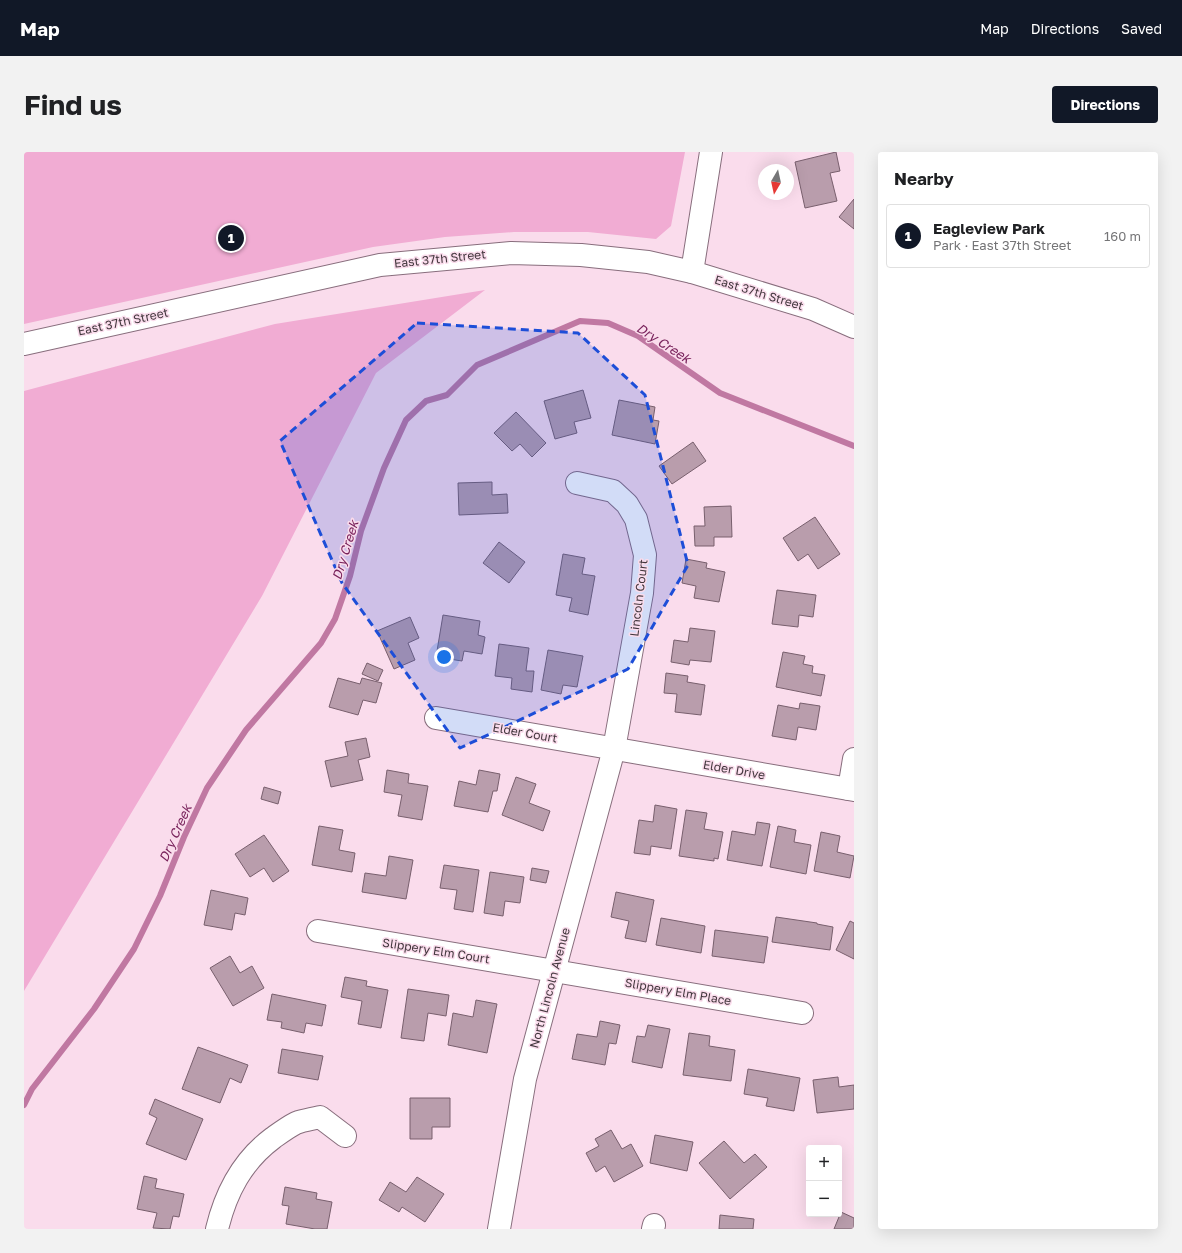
<!DOCTYPE html>
<meta charset="utf-8">
<style>
:root{--surface:#fff;--page:#f2f2f2;--text:#202124;--muted:#757577;--line:#e0e0e0;--accent:#111827}
body{margin:0;font-family:"Golos Text",sans-serif;background:var(--page);color:var(--text)}
.controls{position:absolute;right:12px;bottom:12px;display:grid;overflow:hidden;border-radius:4px;box-shadow:0 4px 16px #0002}
.controls button{width:36px;height:36px;display:grid;place-items:center;padding:0;border:0;border-bottom:1px solid var(--line);background:var(--surface);color:var(--text);font:20px sans-serif}
.compass{position:absolute;left:734px;top:12px;width:36px;height:36px;border-radius:50%;background:var(--surface);box-shadow:0 4px 16px #0002;rotate:189deg}
.you{position:absolute;left:420px;top:505px;width:14px;height:14px;margin:-10px;border:3px solid #fff;border-radius:50%;background:#1a73e8;box-shadow:0 0 0 6px #1a73e833}
.badge{display:grid;place-items:center;width:26px;height:26px;border-radius:50%;background:var(--accent);color:#fff;font-size:13px;font-weight:700}
.pin{position:absolute;translate:-50% -50%;border:2px solid #fff;box-shadow:0 1px 4px #0006}
.list{margin:0;padding:0;list-style:none}
h2{display:flex;justify-content:space-between;align-items:center;height:52px;margin:0;padding:0 16px;font-size:17px}
h2 small{font-size:13px;font-weight:400;color:var(--muted)}
.list li{display:grid;grid-template-columns:26px 1fr auto;gap:12px;align-items:center;box-sizing:border-box;height:64px;margin:0 8px 8px;padding:0 8px;border:1px solid var(--line);border-radius:4px}
.list b{display:block;font-size:15px;white-space:nowrap}
.list p{margin:0;font-size:13px;white-space:nowrap;color:var(--muted)}
.list em{font-size:13px;font-style:normal;color:var(--muted)}
.map{position:relative;flex:none;width:830px;height:1077px;overflow:hidden;border-radius:4px}
header{display:flex;align-items:center;gap:24px;box-sizing:border-box;height:56px;padding:0 20px;background:var(--accent);color:#fff}
header strong{font-size:19px}
nav{display:flex;gap:22px;margin-inline-start:auto;font-size:14px}
.intro{display:flex;align-items:center;justify-content:space-between;box-sizing:border-box;height:96px;padding:0 24px}
h1{margin:0;font-size:28px}
.button{padding:10px 18px;border-radius:4px;background:var(--accent);color:#fff;font-size:14px;font-weight:700}
main{display:flex;gap:24px;padding:0 24px}
aside{flex:1;background:var(--surface);border-radius:4px;box-shadow:0 4px 16px #0002}
.map>svg:first-child{display:block}
.green{fill:#f1acd3}
.lines{fill:none;stroke-linecap:round;stroke-linejoin:round}
.stream{stroke:#c078a2;stroke-width:6}
.building{fill:#b99dac;stroke:#785f6d}
.minor-casing{stroke:#886e7d;stroke-width:24}
.major-casing{stroke:#886e7d;stroke-width:24}
.minor{stroke:#fff;stroke-width:22}
.major{stroke:#fff;stroke-width:22}
.marked{fill:#1d4ed8;fill-opacity:0.2;stroke:#1d4ed8;stroke-width:3;stroke-dasharray:8 5;stroke-linejoin:round}
.labels{text-anchor:middle;stroke-width:3;stroke-linejoin:round;paint-order:stroke}
.street-label{font-size:12px;fill:#42373d;stroke:#fadcec}
.water-label{font-size:13px;font-style:italic;fill:#79235c;stroke:#fadcec}
</style>
<header>
<strong>Map</strong>
<nav><a>Map</a><a>Directions</a><a>Saved</a></nav>
</header>
<div class="intro"><h1>Find us</h1><a class="button">Directions</a></div>
<main>
<div class="map">
<svg width="830" height="1077" viewBox="0 0 830 1077">
<rect width="100%" height="100%" fill="#fadcec"/>
<g class="green">
<polygon points="0,0 661,0 647,74 632,87 564,80 490,80 421,85 349,95 0,172"/>
<polygon points="461,138 352,221 238,444 0,839 0,239 251,172"/>
</g>
<g class="lines">
<polyline class="stream" points="0,953 8,937 70,857 110,797 136,744 160,685 183,636 222,578 297,491 311,467 326,424 337,379 360,316 382,268 402,249 423,243 453,213 556,169 584,171 614,184 696,241 830,294"/>
</g>
<g class="building">
<polygon points="812,0 816,19 806,21 813,49 781,56 771,10"/>
<polygon points="830,47 830,77 815,65"/>
<polygon points="559,238 567,266 550,270 553,281 531,287 520,249"/>
<polygon points="595,248 631,255 629,268 635,269 631,292 588,283"/>
<polygon points="492,260 522,291 508,305 496,292 488,299 470,281"/>
<polygon points="669,290 682,309 648,332 635,314"/>
<polygon points="468,330 468,343 483,342 484,361 435,363 434,331"/>
<polygon points="707,354 708,385 690,385 690,394 671,394 670,374 681,374 680,355"/>
<polygon points="791,365 816,402 794,417 784,402 774,409 759,386"/>
<polygon points="475,390 501,410 485,431 459,411"/>
<polygon points="539,402 561,406 558,422 571,424 564,463 545,459 548,446 532,443"/>
<polygon points="662,407 683,411 682,416 701,420 695,450 670,446 672,434 658,431"/>
<polygon points="753,438 792,443 789,465 775,463 774,475 748,472"/>
<polygon points="419,463 456,469 454,483 461,485 458,502 440,499 438,509 412,505"/>
<polygon points="386,465 395,486 384,491 391,508 370,517 353,479"/>
<polygon points="666,476 691,479 687,510 666,508 665,513 647,510 650,488 664,490"/>
<polygon points="475,492 505,496 502,519 510,519 508,540 487,537 488,526 471,524"/>
<polygon points="524,498 559,504 553,535 539,533 537,542 517,538"/>
<polygon points="759,500 781,504 779,512 789,514 788,521 801,523 797,544 752,535"/>
<polygon points="343,511 359,518 354,529 338,522"/>
<polygon points="642,521 664,524 663,530 681,533 677,563 651,560 653,542 640,541"/>
<polygon points="314,526 336,532 338,526 358,531 352,551 339,548 334,563 305,555"/>
<polygon points="776,551 796,554 792,578 774,575 772,588 748,584 754,553 775,557"/>
<polygon points="342,586 346,605 334,608 339,628 307,635 301,609 324,604 321,590"/>
<polygon points="363,618 385,622 384,631 404,634 398,668 374,664 378,643 360,640"/>
<polygon points="455,618 476,622 473,639 469,639 464,660 430,654 435,629 452,633"/>
<polygon points="492,625 512,632 505,651 526,659 519,679 478,663"/>
<polygon points="240,635 257,640 254,652 237,647"/>
<polygon points="631,653 653,657 647,697 627,694 626,703 610,701 615,668 629,670"/>
<polygon points="662,658 683,661 680,677 699,680 694,707 690,706 690,709 655,704"/>
<polygon points="733,670 746,672 738,714 703,708 708,679 731,683"/>
<polygon points="295,674 319,678 315,698 331,701 328,720 288,713"/>
<polygon points="754,674 772,678 770,690 787,693 782,722 746,715"/>
<polygon points="797,680 816,684 813,700 830,704 826,726 790,719"/>
<polygon points="240,683 265,719 249,730 240,716 226,725 211,702"/>
<polygon points="365,704 389,708 382,747 338,740 341,721 362,724"/>
<polygon points="420,713 455,718 449,760 430,757 433,738 416,736"/>
<polygon points="508,716 525,719 522,731 506,728"/>
<polygon points="466,720 500,725 496,751 481,749 479,764 460,761"/>
<polygon points="187,738 224,746 221,763 211,761 208,778 180,773"/>
<polygon points="592,740 630,748 622,790 601,786 605,769 587,765"/>
<polygon points="752,765 793,771 793,772 809,775 806,798 748,790"/>
<polygon points="637,766 681,774 677,801 632,793"/>
<polygon points="826,769 830,771 830,807 812,798"/>
<polygon points="691,778 744,785 740,811 688,804"/>
<polygon points="206,804 216,821 228,814 240,836 209,854 186,816"/>
<polygon points="321,825 343,829 342,834 364,838 357,876 334,872 338,849 317,845"/>
<polygon points="384,837 425,843 422,864 404,861 400,889 377,886"/>
<polygon points="248,842 302,853 298,874 282,871 280,881 257,876 258,870 243,868"/>
<polygon points="452,848 473,852 463,901 424,893 429,861 449,865"/>
<polygon points="576,869 596,873 592,892 585,891 581,913 548,907 553,882 573,885"/>
<polygon points="624,873 646,877 638,916 608,910 613,884 621,885"/>
<polygon points="665,881 686,884 685,894 711,898 707,929 659,923"/>
<polygon points="174,895 224,913 217,931 206,926 196,951 158,937"/>
<polygon points="258,897 299,904 294,928 254,921"/>
<polygon points="724,917 776,926 770,959 742,954 744,946 720,942"/>
<polygon points="814,925 815,935 830,933 830,957 793,961 789,928"/>
<polygon points="386,946 426,946 426,975 408,975 408,987 386,987"/>
<polygon points="131,947 179,967 162,1008 122,992 133,966 125,962"/>
<polygon points="587,978 598,997 607,992 619,1014 590,1030 581,1014 572,1020 562,1001 575,994 571,987"/>
<polygon points="631,983 669,990 663,1019 626,1011"/>
<polygon points="700,989 720,1011 731,1002 743,1015 706,1047 675,1011"/>
<polygon points="120,1024 133,1027 131,1036 160,1042 155,1065 149,1064 146,1077 129,1076 133,1061 113,1057"/>
<polygon points="393,1025 420,1042 401,1070 378,1055 375,1060 355,1048 366,1030 382,1040"/>
<polygon points="261,1035 293,1041 292,1047 308,1050 303,1077 291,1077 262,1072 265,1054 258,1053"/>
<polygon points="817,1060 830,1066 830,1077 810,1077"/>
<polygon points="696,1063 730,1067 729,1077 695,1077"/>
</g>
<g class="lines">
<defs>
<g id="minor">
<polyline points="668,120 687,0"/>
<polyline points="412,566 830,638"/>
<polyline points="825,637 830,607"/>
<polyline points="294,779 778,861"/>
<path d="M 193,1077 C 202,1040 218,1009 249,986 C 256,981 264,975 272,971 C 280,968 289,967 296,965 L 321,984"/>
<polyline points="475,1077 501,927 590,597 618,441 621,403 612,367 603,352 589,339 553,331"/>
<polyline points="629,1077 630,1073"/>
</g>
<polyline id="major" points="0,192 356,113 487,101 557,103 624,110 668,120 789,157 830,175"/>
</defs>
<use href="#minor" class="minor-casing"/>
<use href="#major" class="major-casing"/>
<use href="#minor" class="minor"/>
<use href="#major" class="major"/>
</g>
<path class="marked" d="M 393,171 L 554,181 L 621,243 L 664,413 L 604,517 L 436,596 L 318,431 L 256,289 Z"/>
<g class="labels">
<g class="street-label">
<text transform="translate(416 107) rotate(-6)" y="4">East 37th Street</text>
<text transform="translate(735 141) rotate(17)" y="4">East 37th Street</text>
<text transform="translate(99 170) rotate(-12)" y="4">East 37th Street</text>
<text transform="translate(615 446) rotate(-83)" y="4">Lincoln Court</text>
<text transform="translate(501 581) rotate(10)" y="4">Elder Court</text>
<text transform="translate(710 618) rotate(10)" y="4">Elder Drive</text>
<text transform="translate(412 799) rotate(9)" y="4">Slippery Elm Court</text>
<text transform="translate(526 836) rotate(-75)" y="4">North Lincoln Avenue</text>
<text transform="translate(654 840) rotate(10)" y="4">Slippery Elm Place</text>
</g>
<g class="water-label">
<text transform="translate(640 191) rotate(33)" y="5">Dry Creek</text>
<text transform="translate(321 398) rotate(-73)" y="5">Dry Creek</text>
<text transform="translate(151 681) rotate(-66)" y="5">Dry Creek</text>
</g>
</g>
</svg>
<div class="controls">
<button>+</button>
<button>−</button>
</div>
<svg class="compass" viewBox="-18 -18 36 36"><path d="M0-13l5 13h-10z" fill="#e53935"/><path d="M0 13l5-13h-10z" fill="#757577"/></svg>
<div class="you"></div>
<div class="pin badge" style="left:207px;top:86px">1</div>
</div>
<aside>
<h2>Nearby<small></small></h2>
<ul class="list">
<li><span class="badge">1</span><div><b>Eagleview Park</b><p>Park · East 37th Street</p></div><em>160 m</em></li>
</ul>
</aside>
</main>
